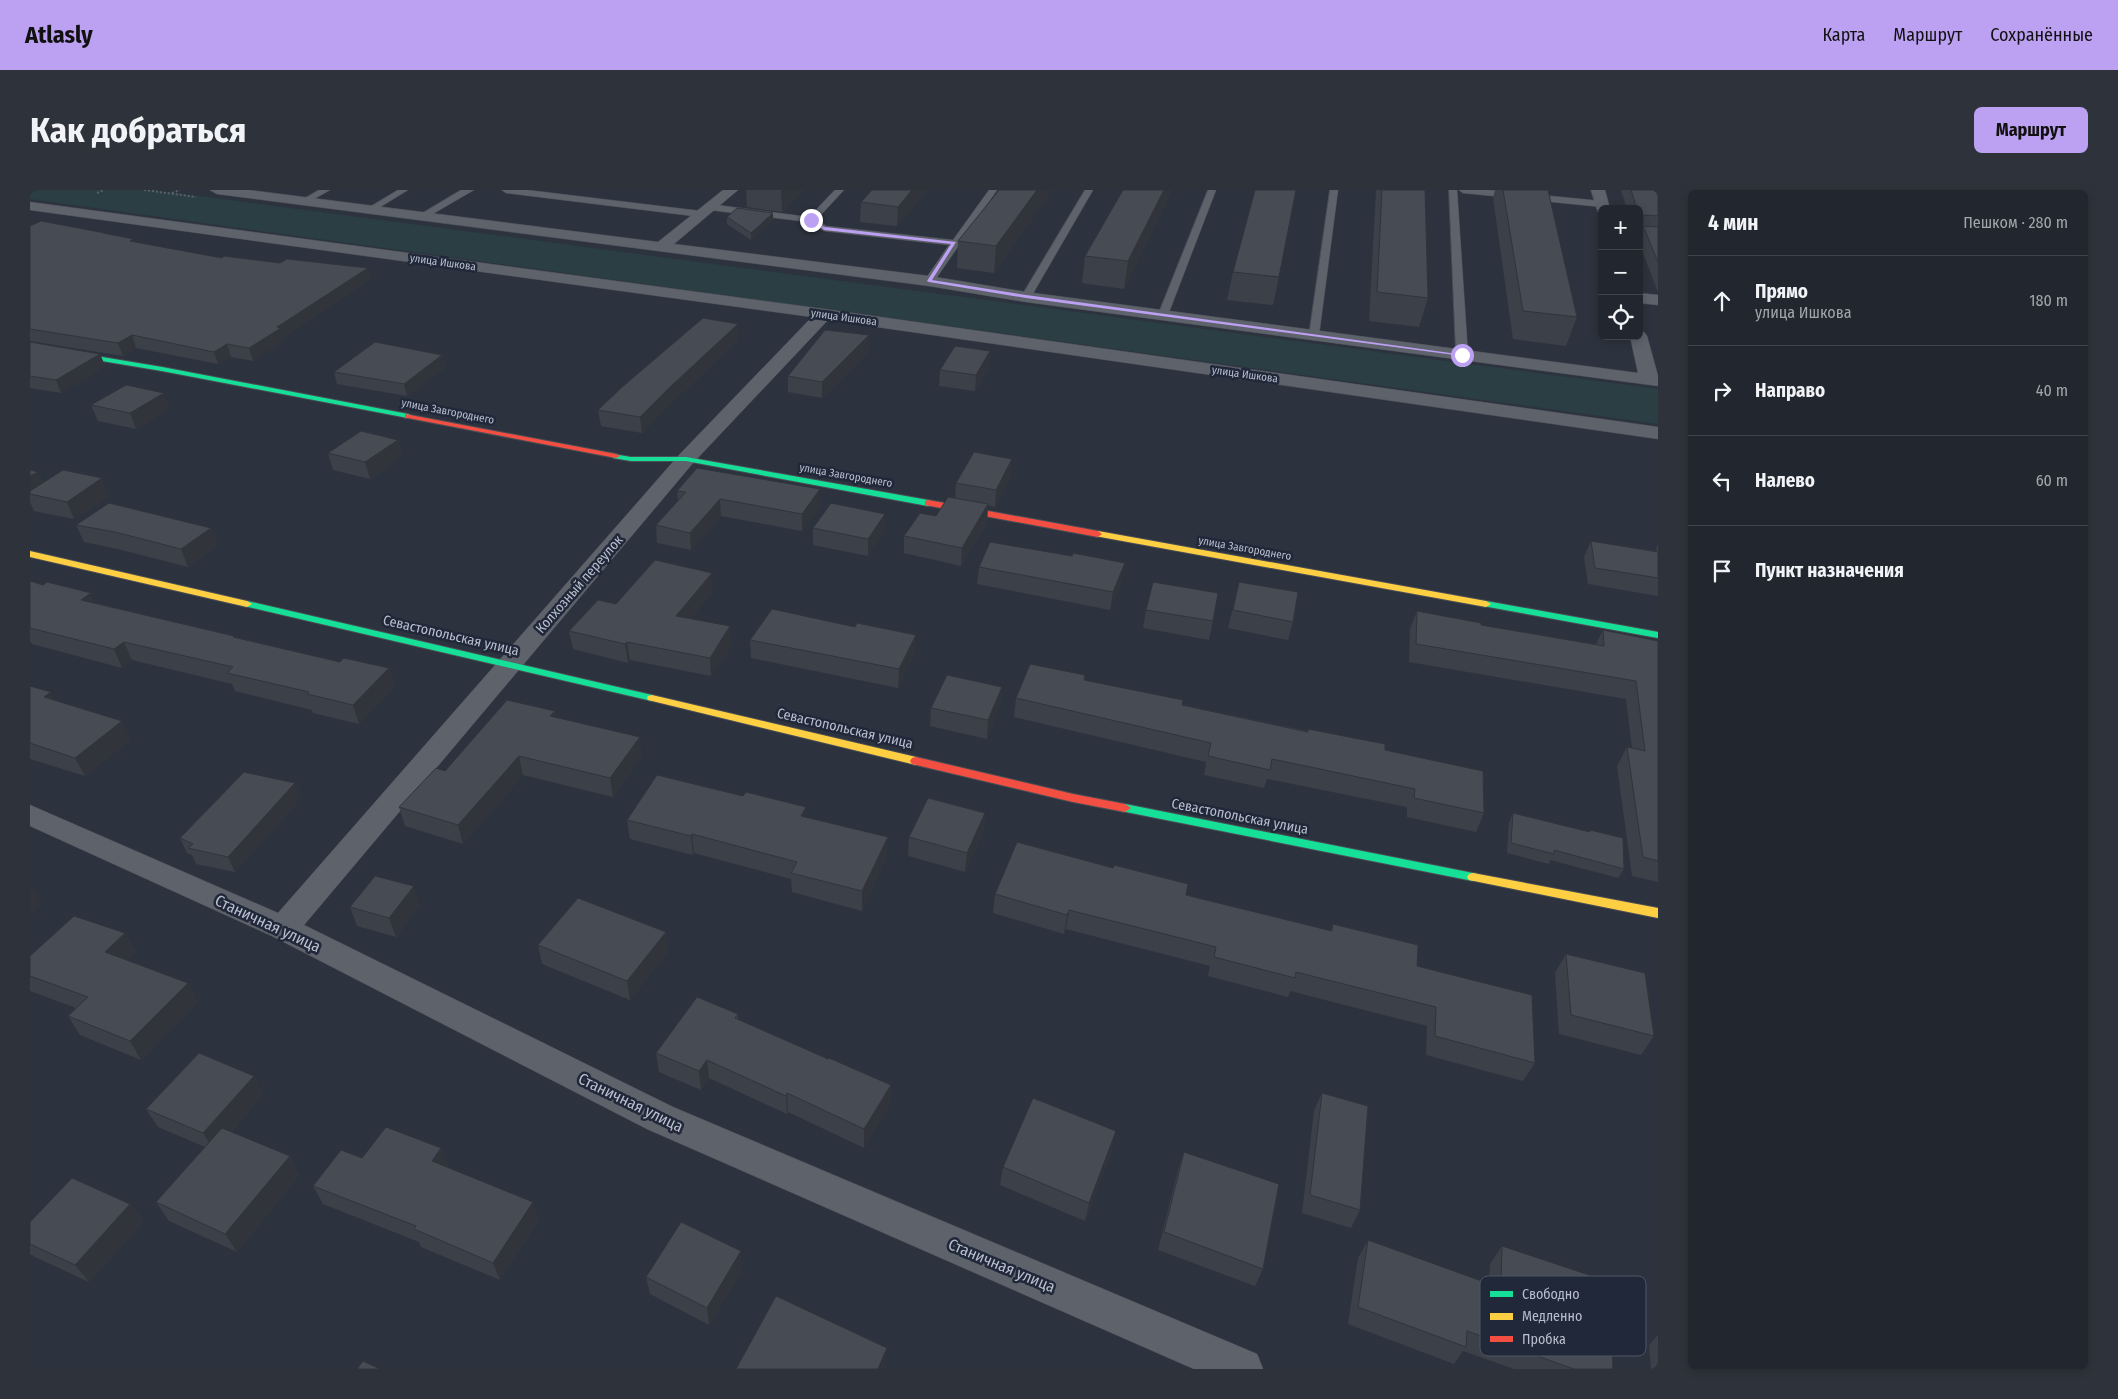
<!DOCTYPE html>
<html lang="ru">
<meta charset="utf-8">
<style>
:root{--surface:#22262e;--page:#2e323a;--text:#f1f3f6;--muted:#a2a5aa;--line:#3f434a;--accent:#bca0f2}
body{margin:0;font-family:"Fira Sans Condensed",sans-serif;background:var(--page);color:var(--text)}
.controls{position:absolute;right:15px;top:15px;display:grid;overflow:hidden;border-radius:8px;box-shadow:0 2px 8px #0003}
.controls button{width:45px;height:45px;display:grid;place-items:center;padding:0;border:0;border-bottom:1px solid var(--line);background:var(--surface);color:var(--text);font:25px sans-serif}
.stop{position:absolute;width:15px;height:15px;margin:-11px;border:4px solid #bca0f2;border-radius:50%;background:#fff}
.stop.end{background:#bca0f2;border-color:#fff;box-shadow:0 1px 5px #0008}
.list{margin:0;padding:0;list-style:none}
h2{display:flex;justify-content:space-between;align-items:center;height:65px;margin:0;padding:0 20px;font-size:21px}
h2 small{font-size:16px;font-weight:400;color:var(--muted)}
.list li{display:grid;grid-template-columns:32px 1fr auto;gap:15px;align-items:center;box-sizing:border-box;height:90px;padding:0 20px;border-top:1px solid var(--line)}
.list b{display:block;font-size:19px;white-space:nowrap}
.list p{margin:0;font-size:16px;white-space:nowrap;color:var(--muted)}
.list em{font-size:16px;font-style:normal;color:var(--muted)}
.icon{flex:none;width:28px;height:28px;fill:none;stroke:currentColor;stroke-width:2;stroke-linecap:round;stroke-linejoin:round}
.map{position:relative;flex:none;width:1628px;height:1179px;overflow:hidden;border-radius:8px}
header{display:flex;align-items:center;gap:30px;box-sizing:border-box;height:70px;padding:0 25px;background:var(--accent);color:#111}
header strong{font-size:24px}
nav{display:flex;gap:28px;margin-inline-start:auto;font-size:18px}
.intro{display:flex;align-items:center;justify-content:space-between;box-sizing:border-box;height:120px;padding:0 30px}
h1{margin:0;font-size:35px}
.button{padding:12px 22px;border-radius:8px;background:var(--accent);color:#111;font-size:18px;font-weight:700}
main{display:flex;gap:30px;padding:0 30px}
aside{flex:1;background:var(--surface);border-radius:8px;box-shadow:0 2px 8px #0003}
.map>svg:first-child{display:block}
.green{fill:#2a3e44}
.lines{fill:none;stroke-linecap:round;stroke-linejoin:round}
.lane-casing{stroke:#4a4e56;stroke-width:1}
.street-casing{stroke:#4a4e56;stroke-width:1}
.fast-casing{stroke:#4a4e56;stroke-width:2}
.slow-casing{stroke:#4a4e56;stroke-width:2}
.jam-casing{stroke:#4a4e56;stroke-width:2}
.path{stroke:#5b6167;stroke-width:2;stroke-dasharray:2 2;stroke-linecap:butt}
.lane{fill:#5e626b;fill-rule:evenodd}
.street{fill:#5e626b;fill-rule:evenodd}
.fast{fill:#16e098;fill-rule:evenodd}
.slow{fill:#ffcf43;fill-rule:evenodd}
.jam{fill:#f24e42;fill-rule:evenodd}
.wall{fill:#3c4048}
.shaded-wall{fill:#31343b}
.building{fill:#464b54;stroke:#31343b}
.route{fill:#bca0f2}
.labels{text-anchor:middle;stroke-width:5;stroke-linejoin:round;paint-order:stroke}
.far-street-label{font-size:11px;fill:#b9bfcd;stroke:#202839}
.street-label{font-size:14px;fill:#b9bfcd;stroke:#202839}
.near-street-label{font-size:16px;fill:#b9bfcd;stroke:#202839}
.key{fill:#202839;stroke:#4e5565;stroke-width:1}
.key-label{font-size:14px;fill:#b9bfcd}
</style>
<header>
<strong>Atlasly</strong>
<nav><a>Карта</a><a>Маршрут</a><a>Сохранённые</a></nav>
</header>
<div class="intro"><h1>Как добраться</h1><a class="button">Маршрут</a></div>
<main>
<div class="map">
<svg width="1628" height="1179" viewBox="0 0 1628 1179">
<rect width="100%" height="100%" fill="#2d333e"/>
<polygon class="green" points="0,0 124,0 1628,199 1628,234 0,9"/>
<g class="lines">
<defs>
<g id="lane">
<polygon points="289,0 300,0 277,13 271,13 270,11"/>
<polygon points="368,0 378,0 342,22 339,23 335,20"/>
<polygon points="431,0 444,0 394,29 391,30 386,27"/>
<polygon points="472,0 497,0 671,21 676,24 671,27 476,3"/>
<polygon points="805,0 814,0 787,29 796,36 923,50 959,0 967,0 903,93 899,94 894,91 919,55 794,41 779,32 679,20 675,17 679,14 779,27"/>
<polygon points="1055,0 1063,0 1001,107 996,110 992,109 991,107"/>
<polygon points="1178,0 1186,0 1138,125 1133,128 1129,127 1128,125"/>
<polygon points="1300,0 1308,0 1289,145 1284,148 1279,145"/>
<polygon points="1419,0 1427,0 1438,165 1432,168 1426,165"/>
<polygon points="1429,0 1459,0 1572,11 1576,14 1572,17 1433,3"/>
</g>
<g id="street">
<polygon points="180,0 219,0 628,52 693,0 708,0 644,54 899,86 996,102 1608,183 1600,146 1609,146 1609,141 1614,142 1617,146 1628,186 1628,196 996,112 899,96 187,4"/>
<polygon points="1561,0 1575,0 1580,19 1572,19 1572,23 1568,22"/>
<polygon points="0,12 794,119 1628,237 1628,249 798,130 663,273 274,735 643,917 1227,1164 1233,1179 1164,1179 617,939 242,746 0,636 0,615 248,723 649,265 782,127 0,20"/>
<polygon points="1609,103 1628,105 1628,115 1609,113"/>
</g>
<g id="fast">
<polygon points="0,155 132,177 378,224 382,226 378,228 132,181 0,159"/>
<polygon points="583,264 601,267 656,267 898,310 902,313 898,316 656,271 601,271 583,268"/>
<polygon points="217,411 622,505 627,508 622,511 214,416 214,412"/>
<polygon points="1456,411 1628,442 1628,448 1453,416 1453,412"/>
<polygon points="1095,614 1443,683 1447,684 1449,687 1447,690 1443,691 1091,621 1089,618 1091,615"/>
</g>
<g id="slow">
<polygon points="1068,341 1456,411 1461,414 1456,417 1065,346 1065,342"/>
<polygon points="0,361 217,411 222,414 217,417 0,367"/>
<polygon points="622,505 886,567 892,571 886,575 618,510 617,508 618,506"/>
<polygon points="1443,683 1628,718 1628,728 1439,690 1437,687 1439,684"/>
</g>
<g id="jam">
<polygon points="375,224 586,264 590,266 586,268 378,228 375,228"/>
<polygon points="898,310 1068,341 1072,344 1068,347 895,315 895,311"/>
<polygon points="886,567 1043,604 1095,614 1101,618 1095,622 1043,612 882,574 880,571 882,568"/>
</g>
</defs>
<use href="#lane" class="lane-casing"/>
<use href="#street" class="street-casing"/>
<use href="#fast" class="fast-casing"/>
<use href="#slow" class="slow-casing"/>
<use href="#jam" class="jam-casing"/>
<g class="path">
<polyline points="114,0 166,7"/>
<polyline points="67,3 74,0"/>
<polyline points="142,3 150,0"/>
</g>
<use href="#lane" class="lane"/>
<use href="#street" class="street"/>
<use href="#fast" class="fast"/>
<use href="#slow" class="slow"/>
<use href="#jam" class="jam"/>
</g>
<g class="wall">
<polygon points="716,0 774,0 752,22 717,17"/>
<polygon points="897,0 867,36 830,32 831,12"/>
<polygon points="969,0 1022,0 964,83 927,78 928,51"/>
<polygon points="1093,0 1142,0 1094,99 1052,93 1055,66"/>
<polygon points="1346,0 1395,0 1398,108 1389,137 1339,131"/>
<polygon points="1465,0 1518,0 1547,127 1536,156 1483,149 1463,8"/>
<polygon points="1591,0 1628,0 1628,102 1609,53 1609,46 1612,38 1611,38 1609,42 1609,19 1597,19"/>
<polygon points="697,27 743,30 721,50 697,34"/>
<polygon points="0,36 75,43 75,44 105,52 192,68 250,73 338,78 341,89 254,147 255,150 223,171 201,167 188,174 106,158 93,166 0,151"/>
<polygon points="1203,82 1249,87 1243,115 1197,110"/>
<polygon points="709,149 640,214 612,243 571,236 568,220"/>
<polygon points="0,152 70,164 75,176 31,203 0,198"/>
<polygon points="839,161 792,208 758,202 758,186"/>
<polygon points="960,161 959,176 945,201 909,196 910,180"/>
<polygon points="412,165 415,177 377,206 307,194 304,182"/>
<polygon points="61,215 140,219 106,239 68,231"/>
<polygon points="368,250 372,266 340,289 303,280 298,263"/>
<polygon points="0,280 8,282 13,293 80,306 44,329 4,321 0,312"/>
<polygon points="981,286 965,317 958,315 957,332 931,376 874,363 874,346 906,326 925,309 926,293"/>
<polygon points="790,299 790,316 772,341 691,326 661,360 627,353 626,335 648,312 647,301"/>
<polygon points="46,335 181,338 188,355 158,377 92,360 54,352"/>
<polygon points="783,338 855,341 838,366 783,355"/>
<polygon points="1561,351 1627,361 1626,358 1628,355 1628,406 1558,394 1554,367"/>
<polygon points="949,377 1092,391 1080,420 947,394"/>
<polygon points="0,391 66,413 205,447 310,472 359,478 365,496 329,534 283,523 282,520 205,501 202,494 102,470 92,478 2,454 0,451"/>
<polygon points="1209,392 1263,432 1258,450 1198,438"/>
<polygon points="683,401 660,429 702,455 681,486 600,470 598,473 543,459 539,441 586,414"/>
<polygon points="1116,420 1183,431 1179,450 1113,438"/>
<polygon points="1387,421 1451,435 1566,454 1573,440 1628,451 1628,692 1602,686 1587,576 1597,557 1602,558 1596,509 1379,472 1380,439"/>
<polygon points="720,450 885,463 868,498 721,468"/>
<polygon points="1055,490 1152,515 1278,541 1278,539 1355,560 1454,623 1446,642 1377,627 1377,617 1237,589 1234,598 1174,585 1176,572 984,527 986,508"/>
<polygon points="0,496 25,510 101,549 55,586 0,569"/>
<polygon points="972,497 970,516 957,549 900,536 901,518"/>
<polygon points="525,521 526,527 612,566 583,607 493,585 433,654 375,636 369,617 415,581"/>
<polygon points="271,608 205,682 166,674 162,665 157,663 150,648"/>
<polygon points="955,623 953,642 935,682 878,666 879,647"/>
<polygon points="1483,623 1559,642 1560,640 1594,679 1588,688 1520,670 1519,674 1477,663 1479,633"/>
<polygon points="777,627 857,666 832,721 762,702 761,689 664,663 663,665 600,649 597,630"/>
<polygon points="965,704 1156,705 1300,741 1303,734 1387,776 1505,873 1493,891 1396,865 1397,836 1260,801 1258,807 1178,786 1180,776 1036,739 1034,744 963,723"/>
<polygon points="390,715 366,747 327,736 320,717"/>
<polygon points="636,742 638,761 600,810 512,774 508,755"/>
<polygon points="95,743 106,762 97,770 168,812 111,870 50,845 38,826 46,818 0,801 0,766"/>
<polygon points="1536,764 1624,846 1611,865 1529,844 1525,783"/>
<polygon points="708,824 708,830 798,869 861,895 860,913 834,958 758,922 757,924 679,888 671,900 629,882 626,863"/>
<polygon points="224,886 233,904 201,942 260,966 269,985 207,1062 139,1031 126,1012 175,957 128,937 116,919"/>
<polygon points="1292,903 1330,1020 1321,1038 1272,1023 1284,921"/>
<polygon points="411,958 418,976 418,977 509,1030 470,1090 391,1057 389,1052 293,1014 283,996 332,968"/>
<polygon points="1082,960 1055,1031 970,995 973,977"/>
<polygon points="1154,962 1233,1079 1225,1096 1128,1060 1148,980"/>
<polygon points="100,1014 113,1032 59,1092 1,1065 0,1064 0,1032"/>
<polygon points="1338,1050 1459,1094 1460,1074 1472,1056 1583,1179 1484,1179 1433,1161 1424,1174 1318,1134 1328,1068"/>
<polygon points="712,1079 679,1135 620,1104 616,1087"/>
<polygon points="1628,1145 1628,1179 1621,1179 1619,1155"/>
</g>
<g class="shaded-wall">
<polygon points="751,0 774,0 752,22"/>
<polygon points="882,0 897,0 867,36 868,17"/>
<polygon points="1007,0 1022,0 964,83 966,56"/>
<polygon points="1134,0 1142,0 1094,99 1098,71"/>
<polygon points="743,23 743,30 721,50 721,43"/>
<polygon points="338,78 341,89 254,147 255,150 223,171 219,158 247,137"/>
<polygon points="708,134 709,149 640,214 612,243 610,227 639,198"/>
<polygon points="102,145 106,158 93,166 88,153"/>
<polygon points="839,145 839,161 792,208 792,192"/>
<polygon points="197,154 201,167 188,174 184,162"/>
<polygon points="960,161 959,176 945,201 946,185"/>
<polygon points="70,164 75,176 31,203 26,190"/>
<polygon points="412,165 415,177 377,206 374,194"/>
<polygon points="134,203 140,219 106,239 100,223"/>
<polygon points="368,250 372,266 340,289 335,272"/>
<polygon points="982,269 981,286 965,317 966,300"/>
<polygon points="8,282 15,299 0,304 0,286"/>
<polygon points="72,288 80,306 44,329 37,312"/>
<polygon points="790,299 790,316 772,341 772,324"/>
<polygon points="690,309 691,326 661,360 660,343"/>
<polygon points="958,314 957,332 931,376 932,358"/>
<polygon points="855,324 855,341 838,366 838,349"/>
<polygon points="181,338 188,355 158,377 151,359"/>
<polygon points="1095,373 1092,391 1080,420 1083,402"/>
<polygon points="682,383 683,401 648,444 646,426"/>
<polygon points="61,403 69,421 51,410"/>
<polygon points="700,436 702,455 681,486 680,468"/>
<polygon points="886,445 885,463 868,498 869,479"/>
<polygon points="94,452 102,470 92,478 84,459"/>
<polygon points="597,452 600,470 598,473 595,454"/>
<polygon points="359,478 365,496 329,534 323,515"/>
<polygon points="972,497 970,516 957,549 958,530"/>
<polygon points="21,502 30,521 14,507"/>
<polygon points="525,521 528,540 520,526"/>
<polygon points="92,531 101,549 55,586 45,568"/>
<polygon points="610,547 612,566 583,607 580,588"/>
<polygon points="489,566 493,585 433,654 428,635"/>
<polygon points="265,593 271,608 205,682 198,667"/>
<polygon points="776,617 777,636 771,626"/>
<polygon points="955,623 953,642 935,682 937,663"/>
<polygon points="662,644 664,663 663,665 661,646"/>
<polygon points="858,647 857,666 832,721 832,701"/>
<polygon points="1,695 12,714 0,727 0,696"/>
<polygon points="384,696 390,715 366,747 359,728"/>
<polygon points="1039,720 1036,739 1034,744 1037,725"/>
<polygon points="636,742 638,761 600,810 597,791"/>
<polygon points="95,743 106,762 86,781 75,762"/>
<polygon points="158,793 168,812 111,870 100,851"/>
<polygon points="677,870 679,888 671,900 669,881"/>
<polygon points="224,886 233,904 184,961 173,943"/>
<polygon points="861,895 860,913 834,958 834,939"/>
<polygon points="757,903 758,922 757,924 756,906"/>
<polygon points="1086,941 1082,960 1055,1031 1059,1013"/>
<polygon points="411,958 418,976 409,989 402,971"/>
<polygon points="260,966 269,985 207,1062 195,1044"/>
<polygon points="503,1012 509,1030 470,1090 463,1073"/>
<polygon points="100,1014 113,1032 59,1092 45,1075"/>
<polygon points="711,1061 712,1079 679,1135 677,1118"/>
<polygon points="857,1158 856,1179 848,1179"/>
</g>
<g class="building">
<polygon points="842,0 882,0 868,17 831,12"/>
<polygon points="969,0 1007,0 966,56 928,51"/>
<polygon points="1093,0 1134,0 1098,71 1055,66"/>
<polygon points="1225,0 1266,0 1249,87 1203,82"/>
<polygon points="1352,0 1395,0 1398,108 1347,102"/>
<polygon points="1473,0 1518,0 1547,127 1493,121"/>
<polygon points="1601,0 1628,0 1628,26 1615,25 1613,26 1613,33 1609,24 1609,19 1607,19"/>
<polygon points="707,18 743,23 721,43 697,27"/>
<polygon points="11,31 75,43 73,43 104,49 100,51 192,68 194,66 250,73 257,69 338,78 247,137 251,138 219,158 197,154 184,162 102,145 88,153 0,139 0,36"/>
<polygon points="1613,36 1628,37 1628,72"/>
<polygon points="673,128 708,134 639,198 610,227 568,220 591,198"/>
<polygon points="795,140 839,145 792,192 758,186"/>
<polygon points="0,152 70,164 26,190 0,186"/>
<polygon points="345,152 412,165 374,194 304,182"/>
<polygon points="925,156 960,161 946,185 910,180"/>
<polygon points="96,195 134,203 100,223 61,215"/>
<polygon points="331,241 368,250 335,272 298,263"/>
<polygon points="944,262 982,269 966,300 926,293"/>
<polygon points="667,278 790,299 772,324 690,309 660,343 626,335 656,302 647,301"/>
<polygon points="0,280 8,282 0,286"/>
<polygon points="33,280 72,288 37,312 0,304 0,301"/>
<polygon points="918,307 958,314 932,358 874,346 890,323 906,326"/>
<polygon points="79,313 181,338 151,359 85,342 46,335"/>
<polygon points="801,313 855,324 838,349 783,338"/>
<polygon points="1561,351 1628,362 1628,388 1565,378"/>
<polygon points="960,352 1042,366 1043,363 1095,373 1083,402 949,377"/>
<polygon points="625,370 682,383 646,426 700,436 680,468 597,452 595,454 539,441 568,410 586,414"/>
<polygon points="0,391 13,395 17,392 61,403 51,410 204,446 203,447 310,472 314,468 359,478 323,515 277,504 279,502 197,483 203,477 94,452 84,459 0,438"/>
<polygon points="1123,392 1188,403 1183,431 1116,420"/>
<polygon points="1209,392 1268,402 1263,432 1203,420"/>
<polygon points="742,419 825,437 827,433 886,445 869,479 720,450"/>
<polygon points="1387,421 1451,433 1451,435 1574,456 1573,440 1628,451 1628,671 1613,667 1597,557 1615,561 1606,491 1386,454"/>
<polygon points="1000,474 1055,485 1054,490 1153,510 1152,515 1278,542 1278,539 1355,554 1355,560 1453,581 1454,623 1384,608 1385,599 1242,569 1240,580 1178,566 1181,553 986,508"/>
<polygon points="917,485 972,497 958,530 901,518"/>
<polygon points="0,496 21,502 14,507 92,531 45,568 0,553"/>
<polygon points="477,510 525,521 520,526 610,547 580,588 489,566 428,635 369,617 406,578 415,581"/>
<polygon points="214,582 265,593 198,667 158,658 163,654 150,648"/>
<polygon points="627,585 713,606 716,602 776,617 771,626 858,647 832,701 761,683 767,672 662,644 661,646 597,630"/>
<polygon points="898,608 955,623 937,663 879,647"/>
<polygon points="1483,623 1560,642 1560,640 1593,648 1594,679 1524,660 1524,664 1481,653"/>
<polygon points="987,652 1083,678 1084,675 1158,694 1156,705 1302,741 1303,734 1388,755 1387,776 1502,805 1505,873 1405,846 1406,817 1266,782 1265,788 1184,767 1186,757 1039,720 1037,725 965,704"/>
<polygon points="345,686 384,696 359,728 320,717"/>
<polygon points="548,708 636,742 597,791 508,755"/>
<polygon points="44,726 95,743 75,762 158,793 100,851 38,826 58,807 0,786 0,766"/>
<polygon points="1536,764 1615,783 1624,846 1541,825"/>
<polygon points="667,807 708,824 705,828 798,869 799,868 861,895 834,939 757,903 756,906 677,870 669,881 626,863"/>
<polygon points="169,863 224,886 173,943 116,919"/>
<polygon points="1292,903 1338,916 1330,1020 1280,1005"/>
<polygon points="1003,908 1086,941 1059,1013 973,977"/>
<polygon points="356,937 411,958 402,971 503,1012 463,1073 384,1039 386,1036 283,996 311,960 332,968"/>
<polygon points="192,938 260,966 195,1044 126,1012"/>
<polygon points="1154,962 1249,994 1233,1079 1134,1042"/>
<polygon points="42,988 100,1014 45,1075 0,1054 0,1032"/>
<polygon points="651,1032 711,1061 677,1118 616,1087"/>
<polygon points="1338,1050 1471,1098 1472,1056 1580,1092 1583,1179 1544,1179 1437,1141 1436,1157 1328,1117"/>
<polygon points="746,1106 857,1158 848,1179 706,1179"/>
<polygon points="333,1171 350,1179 327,1179"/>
</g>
<polygon class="route" points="782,29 795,37 926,52 902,90 996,105 1435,165 1432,166 996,108 899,92 897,91 921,54 794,40 779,30"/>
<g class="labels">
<g class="far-street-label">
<text transform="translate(413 72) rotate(8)" y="4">улица Ишкова</text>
<text transform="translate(814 127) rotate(8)" y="4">улица Ишкова</text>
<text transform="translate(1215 184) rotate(8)" y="4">улица Ишкова</text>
<text transform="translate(418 221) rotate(11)" y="4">улица Завгороднего</text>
<text transform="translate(816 285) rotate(10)" y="4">улица Завгороднего</text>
<text transform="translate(1215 358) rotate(10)" y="4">улица Завгороднего</text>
</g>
<g class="street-label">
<text transform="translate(549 394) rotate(-49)" y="5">Колхозный переулок</text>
<text transform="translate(421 445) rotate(13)" y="5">Севастопольская улица</text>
<text transform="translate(815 538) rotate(13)" y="5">Севастопольская улица</text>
<text transform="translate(1210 626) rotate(11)" y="5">Севастопольская улица</text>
</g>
<g class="near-street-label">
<text transform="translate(238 733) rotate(25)" y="6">Станичная улица</text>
<text transform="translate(601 912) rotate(26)" y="6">Станичная улица</text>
<text transform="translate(972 1075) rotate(23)" y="6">Станичная улица</text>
</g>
</g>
<rect x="1450" y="1086" width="166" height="80" rx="8" class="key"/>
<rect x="1460" y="1101" width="23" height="6" fill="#16e098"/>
<rect x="1460" y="1123" width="23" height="7" fill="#ffcf43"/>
<rect x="1460" y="1146" width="23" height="6" fill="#f24e42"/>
<g class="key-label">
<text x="1492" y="1109">Свободно</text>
<text x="1492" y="1131">Медленно</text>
<text x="1492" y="1154">Пробка</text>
</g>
</svg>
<div class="controls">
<button>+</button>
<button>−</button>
<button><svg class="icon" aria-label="locate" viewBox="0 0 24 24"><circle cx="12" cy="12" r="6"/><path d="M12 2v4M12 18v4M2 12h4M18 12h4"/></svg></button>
</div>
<div class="stop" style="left:1432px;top:165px"></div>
<div class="stop end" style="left:781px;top:30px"></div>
</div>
<aside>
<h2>4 мин<small>Пешком · 280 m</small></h2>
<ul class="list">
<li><svg class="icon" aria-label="ahead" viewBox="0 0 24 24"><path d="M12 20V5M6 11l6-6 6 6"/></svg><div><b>Прямо</b><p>улица Ишкова</p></div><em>180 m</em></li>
<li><svg class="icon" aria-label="right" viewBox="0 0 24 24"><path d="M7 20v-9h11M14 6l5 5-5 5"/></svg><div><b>Направо</b></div><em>40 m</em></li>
<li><svg class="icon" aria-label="left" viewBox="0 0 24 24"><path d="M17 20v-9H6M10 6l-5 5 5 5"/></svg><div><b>Налево</b></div><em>60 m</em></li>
<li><svg class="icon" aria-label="arrive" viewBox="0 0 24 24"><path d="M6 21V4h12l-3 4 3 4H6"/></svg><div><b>Пункт назначения</b></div></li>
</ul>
</aside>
</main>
